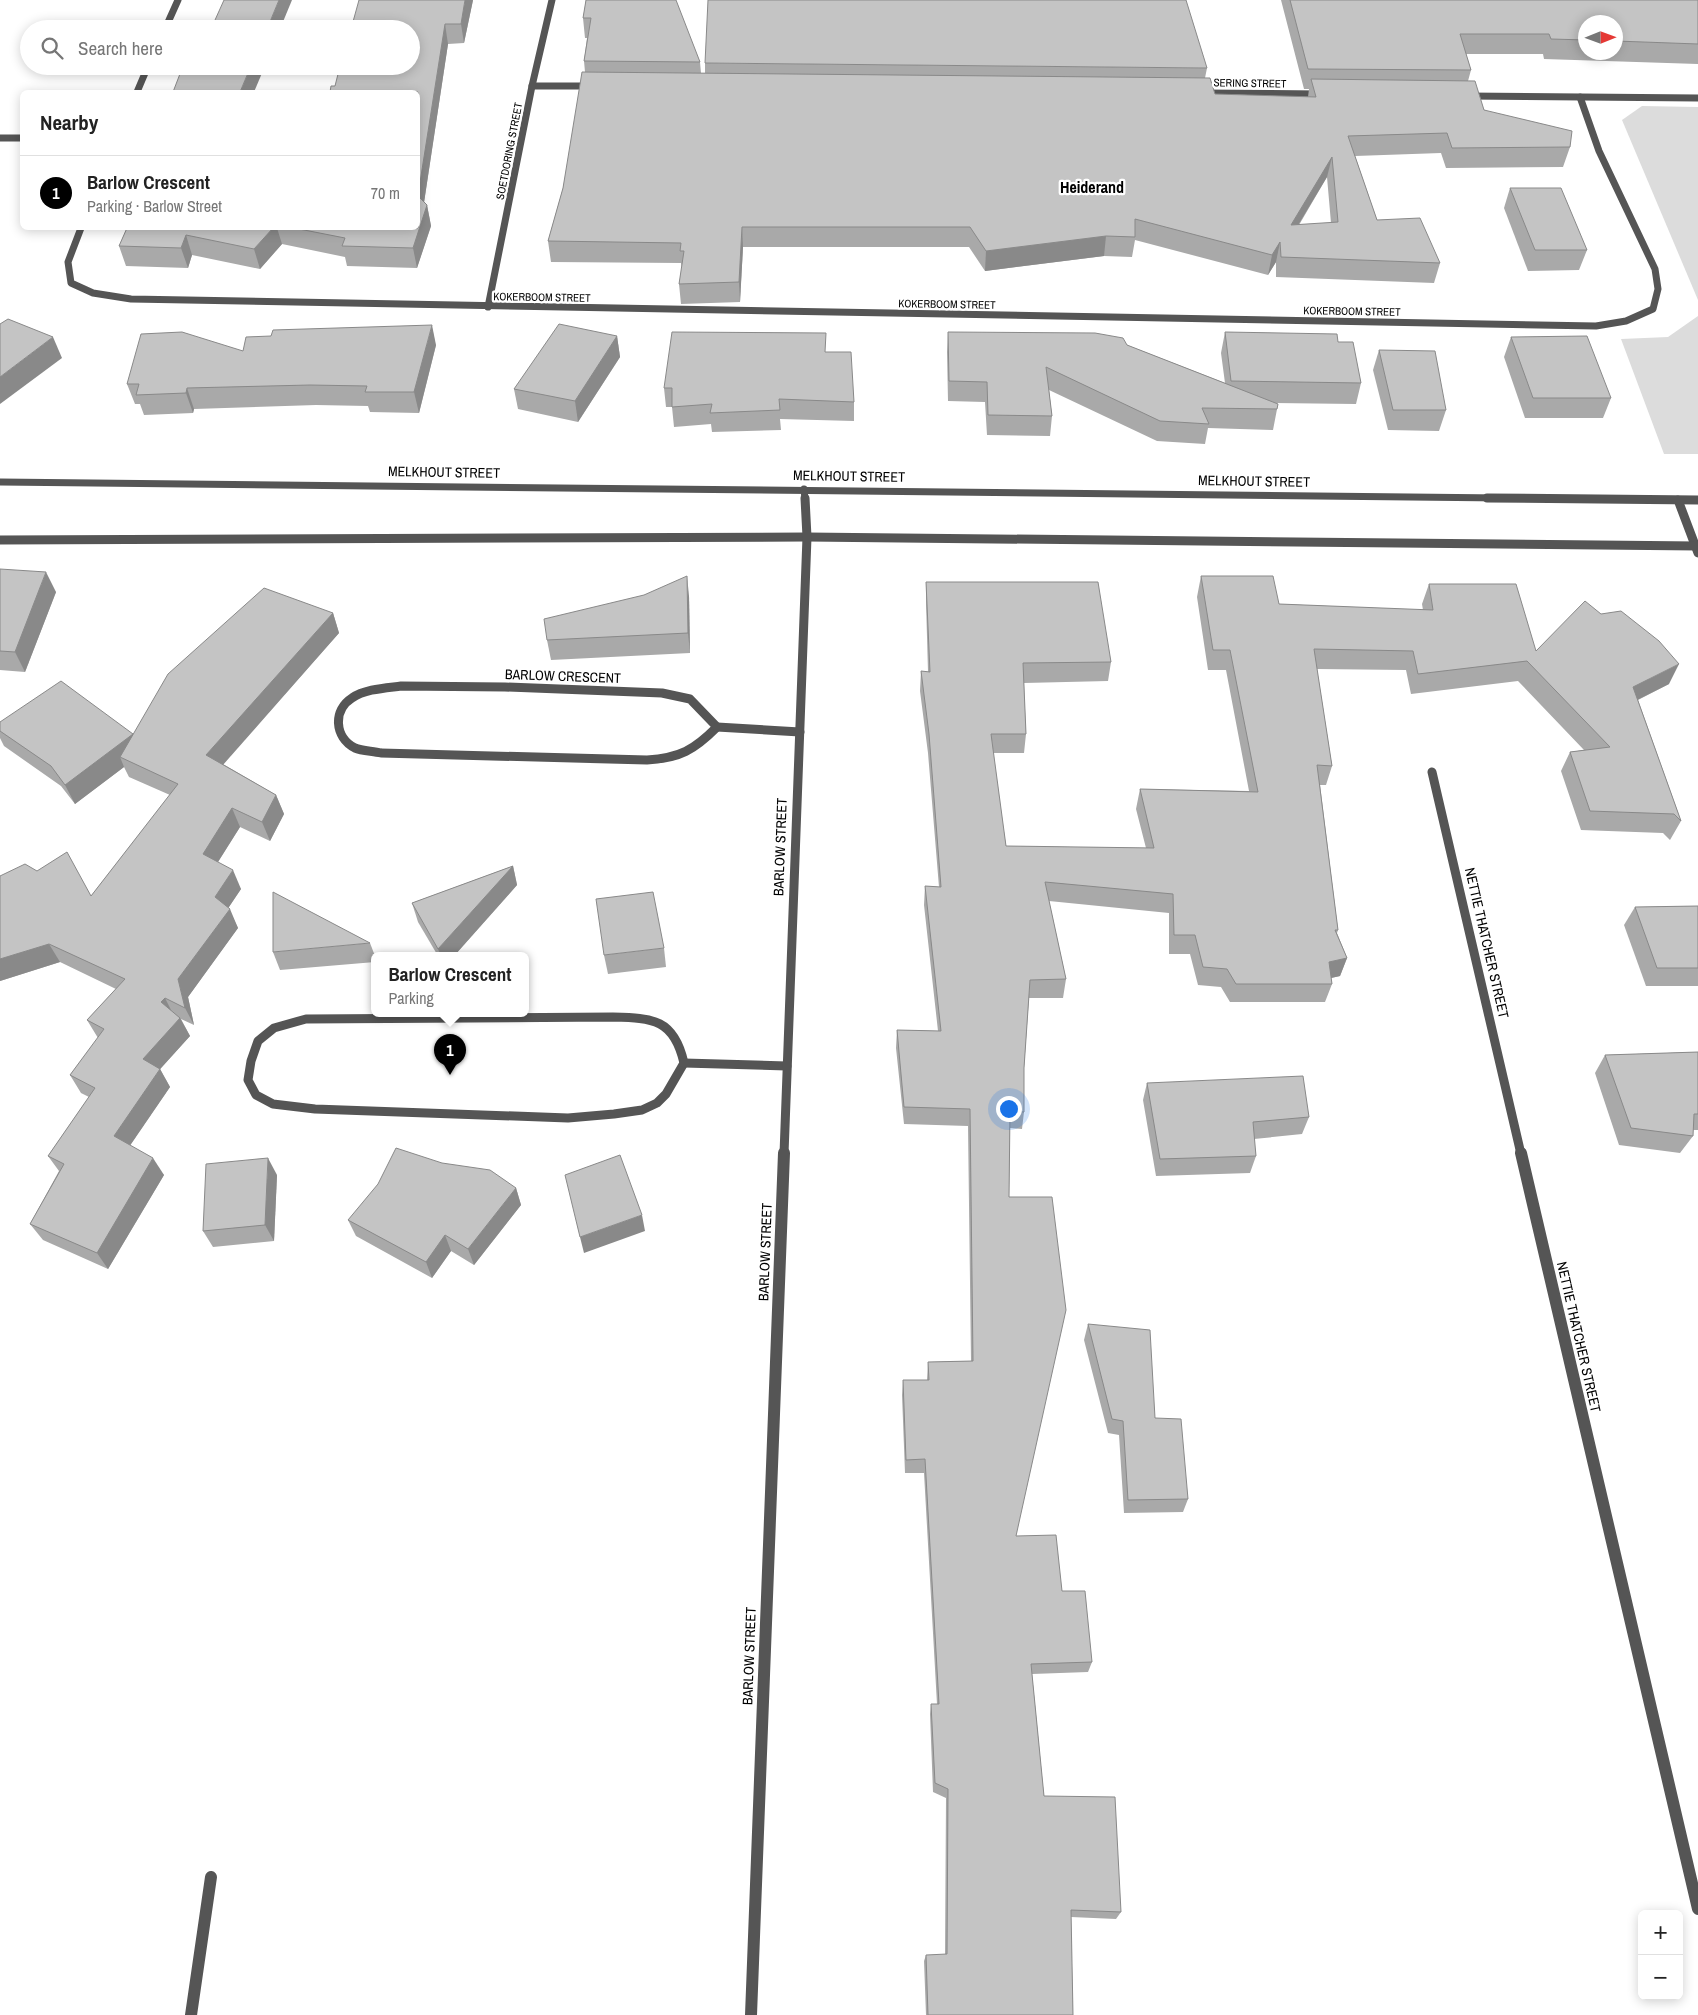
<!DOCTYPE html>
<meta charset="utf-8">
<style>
:root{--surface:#fff;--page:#f2f2f2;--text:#222;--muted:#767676;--line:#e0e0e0;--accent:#000}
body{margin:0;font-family:"Archivo Narrow",sans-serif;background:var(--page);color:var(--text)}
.controls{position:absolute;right:15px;bottom:15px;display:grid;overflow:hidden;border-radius:8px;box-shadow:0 2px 12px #0003}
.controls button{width:45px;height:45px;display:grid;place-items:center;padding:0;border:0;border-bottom:1px solid var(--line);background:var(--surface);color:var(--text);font:25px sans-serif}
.compass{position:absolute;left:1578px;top:15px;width:45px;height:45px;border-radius:50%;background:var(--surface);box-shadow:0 2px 12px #0003;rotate:89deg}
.you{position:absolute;left:1008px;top:1108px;width:18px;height:18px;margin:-12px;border:4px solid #fff;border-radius:50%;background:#1a73e8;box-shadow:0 0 0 8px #1a73e833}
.badge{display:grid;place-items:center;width:32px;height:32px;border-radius:50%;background:var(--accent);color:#fff;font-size:16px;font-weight:700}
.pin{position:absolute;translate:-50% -41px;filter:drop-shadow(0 1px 2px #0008)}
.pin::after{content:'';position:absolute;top:26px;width:18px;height:15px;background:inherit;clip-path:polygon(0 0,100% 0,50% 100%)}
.popup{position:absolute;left:371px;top:952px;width:158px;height:65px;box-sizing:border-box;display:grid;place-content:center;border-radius:8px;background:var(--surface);filter:drop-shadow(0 1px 4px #0005);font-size:16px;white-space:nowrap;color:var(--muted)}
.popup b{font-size:19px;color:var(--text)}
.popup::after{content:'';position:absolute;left:50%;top:100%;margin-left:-10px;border:10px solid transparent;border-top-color:var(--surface)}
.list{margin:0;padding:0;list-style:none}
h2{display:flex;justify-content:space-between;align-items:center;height:65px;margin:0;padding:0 20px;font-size:21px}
h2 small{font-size:16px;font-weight:400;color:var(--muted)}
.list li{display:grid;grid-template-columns:32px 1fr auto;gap:15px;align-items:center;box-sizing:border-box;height:75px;padding:0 20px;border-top:1px solid var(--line)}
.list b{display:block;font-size:19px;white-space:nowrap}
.list p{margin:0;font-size:16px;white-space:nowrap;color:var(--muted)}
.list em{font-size:16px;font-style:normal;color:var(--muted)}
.icon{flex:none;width:28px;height:28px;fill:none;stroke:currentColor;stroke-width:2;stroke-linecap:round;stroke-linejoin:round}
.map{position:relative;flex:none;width:1698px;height:2015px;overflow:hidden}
.search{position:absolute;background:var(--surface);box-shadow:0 2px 12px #0003;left:20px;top:20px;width:400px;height:55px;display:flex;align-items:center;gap:12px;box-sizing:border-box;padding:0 18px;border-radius:28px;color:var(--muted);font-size:19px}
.panel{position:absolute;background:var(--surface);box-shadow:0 2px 12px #0003;left:20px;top:90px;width:400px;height:140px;border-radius:8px}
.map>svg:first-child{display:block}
.green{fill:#dcdcdc}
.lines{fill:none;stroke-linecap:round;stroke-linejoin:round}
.lane-far1{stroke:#555;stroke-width:9}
.lane{stroke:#555;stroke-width:12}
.street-far2{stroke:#555;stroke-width:7}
.street-far1{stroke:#555;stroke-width:9}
.street{stroke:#555;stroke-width:12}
.wall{fill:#a9a9a9;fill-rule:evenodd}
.shaded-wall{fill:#898989}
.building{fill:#c4c4c4;stroke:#898989;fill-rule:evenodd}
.labels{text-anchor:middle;stroke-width:4.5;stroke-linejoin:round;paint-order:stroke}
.far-street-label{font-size:11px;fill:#000;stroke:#fff}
.street-label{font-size:14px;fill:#000;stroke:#fff}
.far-district-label{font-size:16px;font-weight:bold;fill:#000;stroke:#fff}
</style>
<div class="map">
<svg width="1698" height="2015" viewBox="0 0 1698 2015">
<rect width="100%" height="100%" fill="#fff"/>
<g class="green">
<polygon points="1642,106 1698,107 1698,300 1622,120"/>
<polygon points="1698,316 1698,454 1664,454 1621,339 1668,337"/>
</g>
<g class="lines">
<g class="lane-far1">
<polyline points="1678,500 1698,553"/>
<path d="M 401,686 L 505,687 L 662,693 L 690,699 L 717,727 C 694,750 680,758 647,760 L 381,753 C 373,751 362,751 355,748 C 334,737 333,710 352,698 C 365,689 386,688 401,686 Z"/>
<polyline points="717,727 800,732"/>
<path d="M 613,1017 C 653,1018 674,1019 684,1063 L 666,1094 L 657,1103 L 642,1110 L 614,1114 L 568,1118 L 315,1109 L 273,1104 L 256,1095 L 248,1080 L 251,1061 L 258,1041 L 274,1028 L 306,1019 Z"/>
<polyline points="684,1063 787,1066"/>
</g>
<polyline class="lane" points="191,2015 211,1877"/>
<g class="street-far2">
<polyline points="165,29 178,0"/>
<polyline points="532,86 592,86"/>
<polyline points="137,92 148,66"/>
<polyline points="1202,93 1322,94"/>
<polyline points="1467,96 1698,98"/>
<polyline points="0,138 22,138"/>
<polyline points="81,228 68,262 71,283 93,293 131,299 1596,326 1626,321 1653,309 1658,289 1655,269 1599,151 1580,97"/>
<polyline points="488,307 532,86 552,0"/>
<polyline points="0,482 1605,499"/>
<polyline points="804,489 805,499"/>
</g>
<g class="street-far1">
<polyline points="1487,498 1698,500"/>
<polyline points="0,540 807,537 1698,546"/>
<polyline points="1432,772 1521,1154"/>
<polyline points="784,1154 807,537 805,498"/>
</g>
<g class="street">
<polyline points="1521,1153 1698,1909"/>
<polyline points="751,2015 784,1153"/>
</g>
</g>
<g class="wall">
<polygon points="473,0 464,43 448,44 424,202 427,205 431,226 417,268 347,266 345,257 282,244 260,269 192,255 188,268 126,266 119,246 127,228 418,228 335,86"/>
<path d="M 586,0 L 700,62 L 701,73 L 705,73 L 705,63 L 1207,68 L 1205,78 L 1215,94 L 1308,97 L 1309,89 L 1304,89 L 1281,0 L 1698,0 L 1698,64 L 1544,59 L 1543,54 L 1466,54 L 1471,70 L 1468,81 L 1484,110 L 1570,147 L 1563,167 L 1446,168 L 1441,153 L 1355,156 L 1377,220 L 1440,263 L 1434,283 L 1276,277 L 1276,262 L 1268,275 L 1135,240 L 1132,257 L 1104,256 L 985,271 L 969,247 L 743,247 L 740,302 L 681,304 L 679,284 L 682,268 L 681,263 L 551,262 L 548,241 L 563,188 L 585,72 L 584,61 L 587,38 L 585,38 L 583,18 ZM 1586,22 L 1616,22 L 1616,52 L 1586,52 ZM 1327,177 L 1331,223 L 1299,225 Z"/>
<polygon points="1510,188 1587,250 1579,270 1528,271 1504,208"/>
<polygon points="948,332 1127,345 1225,383 1221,353 1225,332 1338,342 1361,383 1356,404 1274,403 1278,404 1273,430 1208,428 1205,444 1157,441 1049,390 1052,416 1050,436 987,435 985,402 948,401 947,352"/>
<polygon points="617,336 620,357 578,422 518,409 514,389"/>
<polygon points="1511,337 1611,398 1603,418 1525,418 1504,357"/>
<polygon points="436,345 419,413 370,412 368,406 316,405 194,409 193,413 144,415 140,404 135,404 127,384 243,351"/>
<polygon points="1379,350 1446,410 1439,431 1388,430 1373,370"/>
<polygon points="826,352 854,402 854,421 780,419 781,430 712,432 711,424 674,427 672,407 666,407 664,388"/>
<polygon points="0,569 56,592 25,672 0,670"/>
<polygon points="1201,576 1279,604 1423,610 1422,604 1429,584 1536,651 1669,684 1638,700 1681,821 1670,840 1663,833 1581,830 1561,771 1570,752 1584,750 1518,681 1411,694 1406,670 1317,669 1332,766 1326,785 1320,785 1338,930 1337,933 1347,958 1340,976 1331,978 1332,984 1325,1002 1230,1002 1221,987 1198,985 1190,954 1169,954 1169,913 1049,901 1066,979 1063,998 1029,998 1024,1068 1024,1112 1022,1129 1010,1128 1009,1197 1016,1536 1062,1591 1092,1662 1088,1672 1032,1674 1044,1796 1121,1912 1116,1919 1071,1917 1073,2015 926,2015 924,1961 926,1955 945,1955 946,1798 933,1792 930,1714 931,1704 937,1704 924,1473 905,1473 902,1395 903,1380 927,1380 928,1362 971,1361 968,1126 904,1124 896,1048 897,1030 938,1031 924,905 925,886 939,887 928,753 920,691 921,671 928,672 926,602 926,582 1111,662 1108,681 1024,683 1026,734 1024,753 993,753 1006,846 1146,848 1136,809 1140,789 1249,791 1226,670 1208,670 1197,597"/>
<polygon points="689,596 690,653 551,660 547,640"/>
<polygon points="333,613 339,633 223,764 276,795 284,814 270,841 240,827 218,862 241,889 228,908 238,928 188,997 194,1025 181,1019 190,1036 160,1069 170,1087 130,1145 164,1175 108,1269 43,1240 30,1224 59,1171 48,1156 89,1097 81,1093 70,1075 98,1038 87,1020 116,989 60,962 0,981 0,876 37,871 91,896 170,795 129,777 124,767 75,804 61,786 4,746 0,738 0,722 133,734"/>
<polygon points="513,866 517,885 454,956 438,956 418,922 412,903"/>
<polygon points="1698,906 1698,986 1646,986 1624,925 1635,907"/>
<polygon points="370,943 375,956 375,962 280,970 273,952"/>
<polygon points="664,948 666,967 608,974 604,955"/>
<polygon points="1698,1052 1698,1130 1693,1130 1693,1136 1680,1153 1619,1145 1595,1073 1605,1055"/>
<polygon points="1147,1083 1309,1117 1302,1134 1254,1139 1256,1156 1250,1173 1156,1176 1143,1100"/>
<polygon points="277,1175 274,1241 213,1247 203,1231"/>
<polygon points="516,1188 521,1205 474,1265 451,1251 432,1278 356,1236 348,1220"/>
<polygon points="1088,1324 1155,1418 1188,1499 1183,1512 1124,1513 1119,1435 1108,1433 1084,1340"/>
</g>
<g class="shaded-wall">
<polygon points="279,0 292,0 280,29 267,29"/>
<polygon points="465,0 473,0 464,43 461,24"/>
<polygon points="445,24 448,44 422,216 418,195"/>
<polygon points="251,66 265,66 254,92 240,92"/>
<polygon points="1332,157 1327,177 1286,245 1291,225"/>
<polygon points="427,205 431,226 417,268 413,248"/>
<polygon points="742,227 743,247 740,302 739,282"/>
<polygon points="273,228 277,228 282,244 260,269 254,249"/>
<polygon points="186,235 192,255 188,268 181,248"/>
<polygon points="1106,236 1104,256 985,271 986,251"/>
<polygon points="1280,242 1276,262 1268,275 1272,255"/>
<polygon points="432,325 436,345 419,413 414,392"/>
<polygon points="617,336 620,357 578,422 575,401"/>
<polygon points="53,337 62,358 0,404 0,377"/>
<polygon points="187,388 194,409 193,413 186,393"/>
<polygon points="46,572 56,592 25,672 15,652"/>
<polygon points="687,576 689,596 690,653 688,633"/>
<polygon points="333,613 339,633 215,774 206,755"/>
<polygon points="1679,664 1669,684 1623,707 1633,687"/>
<polygon points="133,734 142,753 120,757 124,767 75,804 65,785"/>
<polygon points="276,795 284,814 270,841 262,822"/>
<polygon points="232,808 240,827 211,873 203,854"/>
<polygon points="513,866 517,885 454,956 441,956 438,949"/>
<polygon points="233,870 241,889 223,916 215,897"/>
<polygon points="230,909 238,928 188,997 194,1025 185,1008 178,979"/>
<polygon points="49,944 60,962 0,981 0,959"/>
<polygon points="1347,958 1340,976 1322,980 1329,962"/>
<polygon points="165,998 174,1016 161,1002"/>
<polygon points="180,1018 190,1036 153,1077 143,1059"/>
<polygon points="160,1069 170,1087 125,1153 114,1136"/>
<polygon points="153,1158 164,1175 108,1269 97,1253"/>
<polygon points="268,1158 277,1175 274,1241 265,1225"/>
<polygon points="516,1188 521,1205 474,1265 468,1249"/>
<polygon points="642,1215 645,1231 584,1253 580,1237"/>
<polygon points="445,1235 451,1251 432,1278 426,1262"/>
</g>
<g class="building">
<polygon points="224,0 279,0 267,29 197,29 211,29"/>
<polygon points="359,0 465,0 461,24 445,24 418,195 418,92 330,92 331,86 335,86 340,66 411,66 411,29 351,29"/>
<polygon points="586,0 676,0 700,62 584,61 591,18 583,18"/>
<polygon points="708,0 1186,0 1207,68 705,63"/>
<polygon points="1290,0 1698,0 1698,44 1616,41 1616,22 1586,22 1586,40 1551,39 1549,34 1460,34 1471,70 1308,69"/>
<polygon points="183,66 251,66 240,92 173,92"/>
<path d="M 582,72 L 1210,78 L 1215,94 L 1316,97 L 1311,79 L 1475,81 L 1484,110 L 1572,131 L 1570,147 L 1452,148 L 1447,133 L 1348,136 L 1377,220 L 1420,218 L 1440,263 L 1281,257 L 1280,242 L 1272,255 L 1135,219 L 1135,237 L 1106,236 L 986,251 L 970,227 L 742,227 L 739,282 L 679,284 L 684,251 L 680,251 L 681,243 L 548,241 L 563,188 ZM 1332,157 L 1338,222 L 1291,225 Z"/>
<polygon points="1510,188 1561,188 1587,250 1535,250"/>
<polygon points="418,196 427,205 413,248 342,246 345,238 294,228 418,228"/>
<polygon points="127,228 273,228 254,249 186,235 181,248 119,246"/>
<polygon points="8,319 53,337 0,377 0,324"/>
<polygon points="559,324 617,336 575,401 514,389"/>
<polygon points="432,325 414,392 365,392 367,386 310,385 187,388 186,393 136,395 139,384 127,384 141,334 182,332 243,351 246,337 271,336 273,330"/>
<polygon points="672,332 826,333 825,352 851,352 854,402 779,399 780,410 710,413 712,404 672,407 672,388 664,388"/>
<polygon points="948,332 1095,333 1123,338 1127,345 1278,404 1277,409 1202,408 1209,424 1160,421 1046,367 1052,416 988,415 987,382 949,381"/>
<polygon points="1225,332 1337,334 1338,342 1353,342 1361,383 1231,381"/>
<polygon points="1587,336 1611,398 1533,398 1511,337"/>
<polygon points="1379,350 1435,351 1446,410 1393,410"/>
<polygon points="0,569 46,572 15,652 0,651"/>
<polygon points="687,576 688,633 547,640 544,619 644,595"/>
<polygon points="1201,576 1273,576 1279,604 1433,610 1429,584 1516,584 1536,651 1585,601 1601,614 1621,611 1659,641 1679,664 1633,687 1681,821 1674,814 1590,811 1570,752 1610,747 1527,661 1418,674 1413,651 1314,649 1332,766 1317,765 1338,930 1335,930 1347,958 1329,962 1332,984 1236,984 1227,969 1203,967 1195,935 1174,935 1173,894 1045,882 1066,979 1030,980 1024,1068 1024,1112 1010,1111 1009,1197 1052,1197 1066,1310 1016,1536 1056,1535 1062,1591 1085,1591 1092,1662 1031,1664 1044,1796 1115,1797 1121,1912 1071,1910 1073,2015 928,2015 926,1955 947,1954 948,1789 935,1783 931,1704 939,1704 925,1459 906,1460 903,1380 929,1380 928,1362 973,1361 970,1109 904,1107 897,1030 941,1031 925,886 941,887 929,734 921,671 930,672 926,582 1098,582 1111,662 1023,663 1026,734 991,734 1006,846 1154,848 1140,789 1258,792 1230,650 1213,650"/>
<polygon points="264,588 333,613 206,755 276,795 262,822 232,808 203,854 233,870 215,897 230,909 178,979 185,1008 165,998 161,1002 180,1018 143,1059 160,1069 114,1136 153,1158 97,1253 30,1224 64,1164 48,1156 95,1088 70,1075 104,1029 87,1020 125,979 49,944 0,959 0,876 25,864 37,871 67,852 91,896 178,784 120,757 168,674"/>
<polygon points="61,681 133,734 65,785 51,766 0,731 0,722"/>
<polygon points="513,866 438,949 412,903"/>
<polygon points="273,892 370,943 273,952"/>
<polygon points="653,892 664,948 604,955 596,899"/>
<polygon points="1698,906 1698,968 1657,968 1635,907"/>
<polygon points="1698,1052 1698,1114 1694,1114 1693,1136 1631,1128 1605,1055"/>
<polygon points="1303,1076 1309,1117 1253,1122 1256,1156 1160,1159 1147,1083"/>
<polygon points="396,1148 442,1163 490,1170 516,1188 468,1249 445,1235 426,1262 348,1220 378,1184"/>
<polygon points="620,1155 642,1215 580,1237 565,1175"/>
<polygon points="268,1158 265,1225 203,1231 206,1164"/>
<polygon points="1088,1324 1150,1330 1155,1418 1181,1419 1188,1499 1128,1500 1123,1421 1112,1419"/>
</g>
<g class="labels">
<g class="far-street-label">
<text transform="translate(1250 83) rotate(1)" y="4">SERING STREET</text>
<text transform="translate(509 151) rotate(-79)" y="4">SOETDORING STREET</text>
<text transform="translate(542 297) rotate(1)" y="4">KOKERBOOM STREET</text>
<text transform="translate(947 304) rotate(1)" y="4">KOKERBOOM STREET</text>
<text transform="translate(1352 311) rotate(1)" y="4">KOKERBOOM STREET</text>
</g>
<g class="street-label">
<text transform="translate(444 472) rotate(1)" y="5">MELKHOUT STREET</text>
<text transform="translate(849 476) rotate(1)" y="5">MELKHOUT STREET</text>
<text transform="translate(1254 481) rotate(1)" y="5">MELKHOUT STREET</text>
<text transform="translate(563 676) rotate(2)" y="5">BARLOW CRESCENT</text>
<text transform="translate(780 847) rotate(-88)" y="5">BARLOW STREET</text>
<text transform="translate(1487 943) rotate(77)" y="5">NETTIE THATCHER STREET</text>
<text transform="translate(765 1252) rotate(-88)" y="5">BARLOW STREET</text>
<text transform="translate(1579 1337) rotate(77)" y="5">NETTIE THATCHER STREET</text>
<text transform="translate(749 1656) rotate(-88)" y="5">BARLOW STREET</text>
</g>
<g class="far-district-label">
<text x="1092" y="193">Heiderand</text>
</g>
</g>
</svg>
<div class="controls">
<button>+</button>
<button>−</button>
</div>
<svg class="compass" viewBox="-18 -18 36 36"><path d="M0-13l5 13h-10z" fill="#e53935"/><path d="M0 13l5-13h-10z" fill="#767676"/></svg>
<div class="you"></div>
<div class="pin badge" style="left:450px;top:1075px">1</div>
<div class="popup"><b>Barlow Crescent</b>Parking</div>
<div class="search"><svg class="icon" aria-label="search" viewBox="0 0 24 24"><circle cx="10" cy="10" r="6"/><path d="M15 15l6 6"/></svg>Search here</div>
<section class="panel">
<h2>Nearby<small></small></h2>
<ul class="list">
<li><span class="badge">1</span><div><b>Barlow Crescent</b><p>Parking · Barlow Street</p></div><em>70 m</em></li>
</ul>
</section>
</div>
